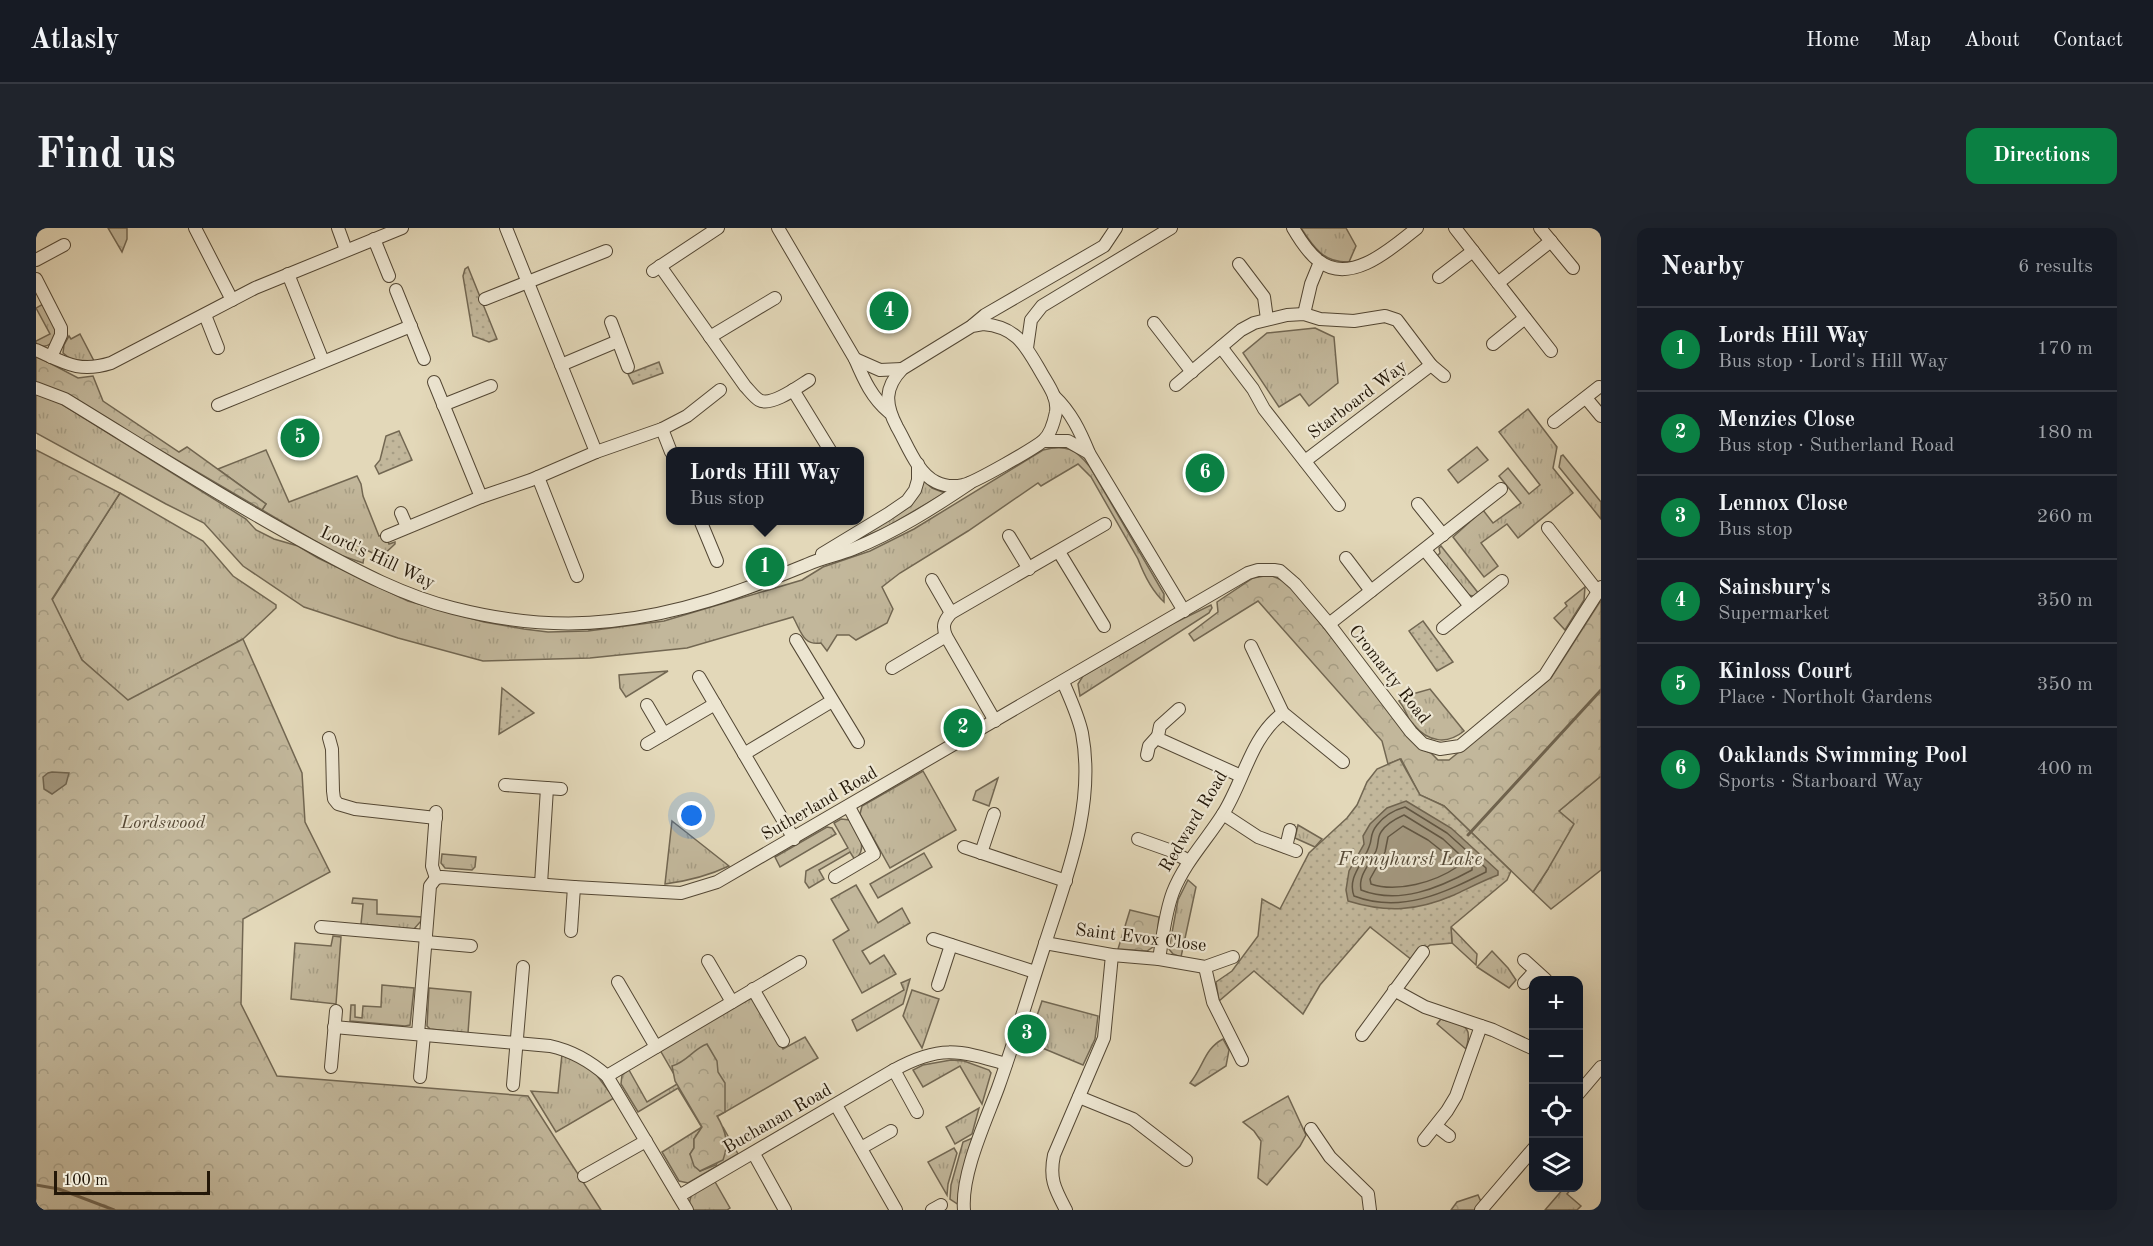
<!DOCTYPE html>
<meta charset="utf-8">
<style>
:root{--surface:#171b24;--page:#20242c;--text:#f1f3f6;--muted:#9ea1a6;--line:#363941;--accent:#0b8043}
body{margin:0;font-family:"Old Standard TT",serif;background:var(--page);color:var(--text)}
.controls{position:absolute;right:18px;bottom:18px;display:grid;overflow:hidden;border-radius:12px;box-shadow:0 6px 24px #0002}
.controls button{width:54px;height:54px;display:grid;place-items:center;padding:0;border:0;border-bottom:2px solid var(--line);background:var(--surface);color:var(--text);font:30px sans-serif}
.scale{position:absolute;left:18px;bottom:15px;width:156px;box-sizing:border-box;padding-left:6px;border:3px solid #231708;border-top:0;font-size:16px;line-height:21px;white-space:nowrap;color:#231708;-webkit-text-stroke:4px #ede6d2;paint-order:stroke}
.you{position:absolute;left:656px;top:588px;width:21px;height:21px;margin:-15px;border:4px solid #fff;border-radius:50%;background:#1a73e8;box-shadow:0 0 0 9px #1a73e833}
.badge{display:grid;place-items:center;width:39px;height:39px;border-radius:50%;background:var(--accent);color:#fff;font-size:20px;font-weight:700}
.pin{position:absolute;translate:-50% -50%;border:3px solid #fff;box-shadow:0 2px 6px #0006}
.popup{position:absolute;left:630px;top:219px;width:198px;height:78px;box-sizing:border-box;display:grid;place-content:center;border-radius:12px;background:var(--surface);filter:drop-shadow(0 2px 4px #0005);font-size:20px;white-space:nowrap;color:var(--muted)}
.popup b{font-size:22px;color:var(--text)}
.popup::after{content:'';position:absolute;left:50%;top:100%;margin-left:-12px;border:12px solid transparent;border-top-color:var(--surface)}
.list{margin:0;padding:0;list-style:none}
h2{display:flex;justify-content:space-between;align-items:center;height:78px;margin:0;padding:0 24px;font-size:26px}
h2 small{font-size:20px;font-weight:400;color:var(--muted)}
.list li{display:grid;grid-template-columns:39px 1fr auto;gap:18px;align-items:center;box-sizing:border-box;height:84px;padding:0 24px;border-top:2px solid var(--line)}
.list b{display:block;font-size:22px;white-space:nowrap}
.list p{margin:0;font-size:20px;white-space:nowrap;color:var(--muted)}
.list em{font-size:20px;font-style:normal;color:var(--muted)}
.icon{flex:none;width:33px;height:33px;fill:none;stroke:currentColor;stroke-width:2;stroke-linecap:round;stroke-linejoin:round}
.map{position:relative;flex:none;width:1565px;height:982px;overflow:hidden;border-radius:12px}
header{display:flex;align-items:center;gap:36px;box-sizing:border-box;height:84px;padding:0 30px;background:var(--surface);border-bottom:2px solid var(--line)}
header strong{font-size:28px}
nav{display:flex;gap:33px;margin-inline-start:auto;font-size:21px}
.intro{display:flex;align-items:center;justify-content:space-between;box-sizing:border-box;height:144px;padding:0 36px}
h1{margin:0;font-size:42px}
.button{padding:15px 27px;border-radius:12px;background:var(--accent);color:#fff;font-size:21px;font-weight:700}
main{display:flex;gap:36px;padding:0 36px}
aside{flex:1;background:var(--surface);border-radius:12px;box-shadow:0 6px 24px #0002}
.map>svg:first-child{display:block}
.grass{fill:url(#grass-tufts);stroke:#726752;stroke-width:1.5}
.forest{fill:url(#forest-crowns);stroke:#726752;stroke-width:1.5}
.park{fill:url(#park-dots);stroke:#726752;stroke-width:1.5}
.water{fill:#a2967d;stroke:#6f634e;stroke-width:1.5}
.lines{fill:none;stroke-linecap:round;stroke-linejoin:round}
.shore{stroke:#625642;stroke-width:1.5}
.stream{stroke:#6f634e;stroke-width:3}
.minor-casing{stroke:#534734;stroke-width:14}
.minor{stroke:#ede6d2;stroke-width:12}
.labels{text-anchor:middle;stroke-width:4.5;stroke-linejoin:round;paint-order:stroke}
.street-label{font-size:18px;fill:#231708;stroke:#ede6d2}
.park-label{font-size:18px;font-style:italic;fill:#534734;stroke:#ede6d2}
.water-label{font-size:20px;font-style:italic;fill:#564a37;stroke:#ede6d2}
</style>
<header>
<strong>Atlasly</strong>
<nav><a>Home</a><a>Map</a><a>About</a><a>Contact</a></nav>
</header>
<div class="intro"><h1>Find us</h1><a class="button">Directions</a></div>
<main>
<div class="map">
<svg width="1565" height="982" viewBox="0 0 1565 982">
<defs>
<pattern id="grass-tufts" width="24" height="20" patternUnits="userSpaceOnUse" patternTransform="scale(1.5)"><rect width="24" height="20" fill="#c2b79b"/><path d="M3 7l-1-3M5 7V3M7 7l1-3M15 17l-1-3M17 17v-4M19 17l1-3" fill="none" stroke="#a69d84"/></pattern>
<pattern id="forest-crowns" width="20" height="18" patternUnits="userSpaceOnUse" patternTransform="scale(1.5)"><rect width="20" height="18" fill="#c2b79b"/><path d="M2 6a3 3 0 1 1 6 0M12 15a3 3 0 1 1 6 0" fill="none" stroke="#a69d84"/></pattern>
<pattern id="park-dots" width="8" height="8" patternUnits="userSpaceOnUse" patternTransform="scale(1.5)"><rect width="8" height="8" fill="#c2b79b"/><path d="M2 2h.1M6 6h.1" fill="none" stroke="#a69d84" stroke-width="1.8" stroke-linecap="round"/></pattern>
</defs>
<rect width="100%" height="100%" fill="#e3d8b9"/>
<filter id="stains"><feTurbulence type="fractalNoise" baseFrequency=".00333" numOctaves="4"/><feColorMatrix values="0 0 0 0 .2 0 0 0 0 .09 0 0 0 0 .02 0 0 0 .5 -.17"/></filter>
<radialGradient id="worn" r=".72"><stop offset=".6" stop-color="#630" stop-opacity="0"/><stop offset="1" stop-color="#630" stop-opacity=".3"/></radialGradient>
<g class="grass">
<path d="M 1265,0 L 1310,0 L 1320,18 L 1313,34 C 1288,35 1278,20 1265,0 Z"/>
<path d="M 7,76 C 13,88 27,105 14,116 C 9,120 5,118 0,116 L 0,113 L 14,106 L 0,80 Z"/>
<polygon points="1279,100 1298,109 1302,155 1273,178 1264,166 1243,179 1207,125 1231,105"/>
<polygon points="44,106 58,133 36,132 27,125 28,117 33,108 35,111"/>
<path d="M 0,166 L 24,175 L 210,291 L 220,302 L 238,311 L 262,318 L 282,330 L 372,373 L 448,394 L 488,401 L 512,404 L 552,403 L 628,393 L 766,352 L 787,339 L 834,323 L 878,301 L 1007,222 C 1030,216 1040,221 1054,239 L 1128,366 L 1128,374 C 1115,362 1108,347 1102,331 L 1055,249 L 1042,236 L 1005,258 L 1002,255 L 932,303 L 864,345 L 846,359 L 857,381 L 851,395 L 820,412 L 813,407 L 801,407 L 791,423 L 785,415 C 767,418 765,403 757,389 L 651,420 L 554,430 L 447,433 L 362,410 L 268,379 L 207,338 L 168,295 L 130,276 L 0,205 Z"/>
<polygon points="1492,181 1521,219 1517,240 1537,265 1482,310 1471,296 1445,315 1462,338 1448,349 1417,309 1447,282 1457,295 1485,275 1463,248 1472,240 1493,266 1504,257 1463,204"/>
<polygon points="1441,219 1452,232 1422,255 1412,242"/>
<polygon points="230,222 253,274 321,248 325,256 327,268 343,308 349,306 353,316 359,314 359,316 345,329 316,315 315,318 328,329 327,335 301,326 226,282 230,276 182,241"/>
<polygon points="1527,227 1565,274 1565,291 1523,239 1525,228"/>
<polygon points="887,252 896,260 909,265 849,300 812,316 872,279 880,270"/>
<polygon points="84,265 167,313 197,348 240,377 240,380 207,411 92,473 46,432 16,372"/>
<polygon points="1405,318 1443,366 1437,368 1432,367 1401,328 1404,325 1403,320"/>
<polygon points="1549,359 1548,372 1529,402 1518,390 1531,378 1529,375"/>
<polygon points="1175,377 1176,380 1173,385 1044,468 1042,456 1047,448 1136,396"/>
<polygon points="632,443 590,469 584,460 583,447"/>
<path d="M 1394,461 L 1428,503 C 1411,517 1392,514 1378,497 C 1376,494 1373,492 1372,489 C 1369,483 1368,479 1363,473 L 1373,467 Z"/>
<polygon points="887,543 920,602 854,640 824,586 826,578"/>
<polygon points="1565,548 1565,642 1515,681 1497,664 1512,641 1523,583"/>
<polygon points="962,550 953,578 937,572 940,563"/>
<path d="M 805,591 L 814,592 C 822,606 833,619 819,632 L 814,624 L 783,642 L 788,651 L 773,660 L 769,654 L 770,643 L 812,620 L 798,595 Z"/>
<path d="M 636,593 L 693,638 C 672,648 652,653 629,656 Z"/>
<polygon points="1262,597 1286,611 1279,619 1259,610"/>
<polygon points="791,599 796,600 800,606 744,639 739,629"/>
<polygon points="888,625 896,639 842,670 834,656"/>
<polygon points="406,626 440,629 439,639 436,642 409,640 405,635"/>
<polygon points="1152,652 1160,659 1145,729 1137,726 1133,721 1142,672"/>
<polygon points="820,657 842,695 866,680 874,695 826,723 834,736 848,727 860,746 826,765 797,712 813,702 795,671"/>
<polygon points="317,670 341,672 341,686 386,689 385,693 378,701 325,696 327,676 316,675"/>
<polygon points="1415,699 1441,726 1440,737 1416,715"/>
<polygon points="297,708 305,709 300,776 255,771 259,715 295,718"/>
<polygon points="1456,723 1472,740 1480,752 1473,760 1441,739"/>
<polygon points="874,751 867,776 821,803 816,792 868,762 865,755"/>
<polygon points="346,757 378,760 374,797 369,798 314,793 315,777 319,777 319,789 326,790 327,778 345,779"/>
<polygon points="393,760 435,764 432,805 394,801 391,798"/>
<polygon points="876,762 903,771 886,820 867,788"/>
<polygon points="714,770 719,772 747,821 769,809 782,830 665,898 642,860 602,884 585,856 586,847 593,842 611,874 643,855 624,822"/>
<polygon points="1006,773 1062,788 1059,811 1047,837 992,814"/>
<polygon points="526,826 556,841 578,870 520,904 495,863 522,865"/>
<polygon points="915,832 928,833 953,842 955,845 946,876 924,838 887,859 877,842 887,837"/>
<polygon points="943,880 936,906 919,916 910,899"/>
<polygon points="666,899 658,911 658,920 654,926 664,943 680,937 691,915 687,899 702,926 652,955 643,953 626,924"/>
<polygon points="939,909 923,977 914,971 915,957 927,914"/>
<polygon points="918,920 921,925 912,956 911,967 892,934"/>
<polygon points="678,952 694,980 691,982 656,982 653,977 655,967"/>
<polygon points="1528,960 1536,960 1531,966 1545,978 1541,982 1509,982"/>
</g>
<g class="forest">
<polygon points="72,0 91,0 91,11 86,24"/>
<polygon points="0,128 42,150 57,148 67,173 143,224 151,219 230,276 226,282 117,218 0,155"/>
<polygon points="0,222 84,265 16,371 46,432 92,472 207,411 266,545 269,594 294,644 207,691 205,776 241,848 492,868 565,982 0,982"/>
<polygon points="1234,347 1252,355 1385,521 1395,525 1402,532 1413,532 1515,450 1565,372 1565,548 1523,583 1538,596 1512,641 1497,664 1408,578 1384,567 1365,531 1352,536 1346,513 1222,373 1158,413 1153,406 1182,384 1181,374 1217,350"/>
<polygon points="1094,682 1123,689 1120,717 1111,723 1082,721"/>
<path d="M 1405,791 C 1426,798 1438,795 1430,821 L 1401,796 Z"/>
<path d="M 1187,811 L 1193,822 L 1190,838 L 1159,858 L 1154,855 C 1168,838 1168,821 1187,811 Z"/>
<path d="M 671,816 L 681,833 L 682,844 L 689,855 L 689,884 L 681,888 C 690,903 693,916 687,932 L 664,943 L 658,938 L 654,926 L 658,920 L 658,911 L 666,899 L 639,853 L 636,838 C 651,834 657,821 671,816 Z"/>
<polygon points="1252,868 1270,907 1264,918 1231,957 1222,950 1225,913 1218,903 1207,894"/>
<polygon points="1442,967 1446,976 1441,982 1415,982 1421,974"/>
</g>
<g class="park">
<polygon points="432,39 461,111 453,114 437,108 427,48 429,41"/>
<polygon points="623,134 627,145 597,156 592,146"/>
<polygon points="363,203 376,232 343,246 339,238 344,232 350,208"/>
<polygon points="1387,393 1417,434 1401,443 1373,403"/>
<polygon points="466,460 498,485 463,506"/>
<polygon points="1364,531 1384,567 1408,578 1475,643 1471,652 1415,699 1416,715 1394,717 1376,732 1334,699 1284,757 1267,786 1218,743 1183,773 1180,754 1196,743 1222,708 1226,671 1244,681 1273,625 1311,590 1321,577 1331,554 1341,541"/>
</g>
<g class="water">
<polygon points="16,544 33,545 30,556 16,566 8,561 7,549 12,545"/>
<path d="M 1370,573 L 1415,600 L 1462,643 L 1462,647 C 1446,653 1433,660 1418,667 C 1381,683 1351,685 1312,673 L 1310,662 L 1313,643 L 1328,616 L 1327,608 L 1334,596 L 1351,580 Z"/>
</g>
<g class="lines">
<g class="shore">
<path d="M 1369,579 L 1411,605 L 1450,640 L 1450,644 C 1408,665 1365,686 1318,668 C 1311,649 1327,636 1333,619 C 1337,610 1333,607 1341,597 C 1348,588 1358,582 1369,579 Z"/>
<path d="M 1368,587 L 1407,611 L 1436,638 L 1436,642 C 1403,660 1363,677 1325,662 C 1322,647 1334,636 1340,623 C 1343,616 1341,610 1345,604 C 1350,596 1359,591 1368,587 Z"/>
<path d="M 1367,598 L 1392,612 L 1421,635 L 1421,639 C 1399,654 1361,665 1335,656 L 1334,651 L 1349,624 L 1352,609 Z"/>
</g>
<g class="stream">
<polyline points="1432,607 1565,462"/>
<polyline points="0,957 23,961 78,982"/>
</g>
<defs>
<g id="minor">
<polyline points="159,0 196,72"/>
<polyline points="302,0 310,22"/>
<polyline points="470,0 560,224"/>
<path d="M 742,0 L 819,131 C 828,152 836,170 853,184"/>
<path d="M 1257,0 C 1264,12 1272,25 1283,33 C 1315,58 1357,19 1381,0"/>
<polyline points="1419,0 1515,123"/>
<polyline points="1504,0 1537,40"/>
<polyline points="338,11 353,48"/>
<polyline points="0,32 28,17"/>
<polyline points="1203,36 1228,69 1231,91"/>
<path d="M 624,38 L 709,158 C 713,162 718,169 723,172 C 735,179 762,159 773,152"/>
<polyline points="617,43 682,0"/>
<polyline points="252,46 287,133"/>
<polyline points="1403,49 1437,23"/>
<polyline points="0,51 25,100 25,107 15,129"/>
<polyline points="1462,55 1515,13"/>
<polyline points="360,62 388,131"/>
<polyline points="449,71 570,23"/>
<polyline points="1268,86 1275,56 1284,34"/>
<polyline points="169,87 182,120"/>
<polyline points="575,94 592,139"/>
<polyline points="1118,95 1156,144"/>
<path d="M 947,96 C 982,99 990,119 1006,146 C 1013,158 1022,170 1020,184 C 1018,194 1015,206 1007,213 C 997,221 938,255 927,257 C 918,259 908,258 900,254 C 881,245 871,216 861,199 C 849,176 848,160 866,141 L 936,98 Z"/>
<polyline points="937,97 949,87 1068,18 1080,0"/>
<polyline points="674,109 739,70"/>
<polyline points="1457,116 1489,90"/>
<polyline points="1185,119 1217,161 1228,181 1303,277"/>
<polyline points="991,120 995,92 1006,78 1135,0"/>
<path d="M 0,122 C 29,135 43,145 75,135 L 219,60 L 366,0"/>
<polyline points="819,131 844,142 866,141"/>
<polyline points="525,137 582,113"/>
<polyline points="398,154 445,269"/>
<polyline points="1140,157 1205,102 1218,95 1251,87 1268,86 1284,91 1318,93 1349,88 1361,92 1395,137 1408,148"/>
<path d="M 0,160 L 29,171 C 111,221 192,273 277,319 C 321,343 368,368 417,380 C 468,393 524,399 575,393 C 644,386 707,363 770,337 C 785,330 802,327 817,321 C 859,304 897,280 934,255"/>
<polyline points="757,162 795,224"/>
<path d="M 1018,168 C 1035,184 1044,203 1053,225 L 1148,383"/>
<polyline points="1550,170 1565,188"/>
<polyline points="182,177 375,98"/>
<polyline points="407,177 455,158"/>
<polyline points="1518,194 1563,159"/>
<polyline points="626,201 635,224"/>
<polyline points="1007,213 1032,213 1053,225"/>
<polyline points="1269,233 1395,137"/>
<polyline points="502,249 541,348"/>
<polyline points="1382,276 1407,307"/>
<polyline points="365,285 371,299"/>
<polyline points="664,292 681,333"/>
<polyline points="1512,300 1562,364"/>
<polyline points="351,308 445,269 495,252 560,224 626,201 651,188 684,162"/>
<polyline points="973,308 993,341"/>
<polyline points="1389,322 1434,378"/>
<polyline points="1023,324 1068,398"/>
<polyline points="786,326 852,286 871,273 879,262 882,252 882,236"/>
<polyline points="1310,330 1335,363"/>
<polyline points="896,352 915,385"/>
<polyline points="1293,396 1465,261"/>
<polyline points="1407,400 1466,353"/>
<polyline points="760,412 822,514"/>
<polyline points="1215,418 1247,485 1307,534"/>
<polyline points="856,440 910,408"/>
<polyline points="663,449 758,611"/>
<polyline points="611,477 628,506"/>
<polyline points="1143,481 1124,498 1122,508 1125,512 1205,548"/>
<path d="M 959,493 L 910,408 C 906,398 908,393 915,385 L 1069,296"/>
<polyline points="293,510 296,521 297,563 298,571 302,576 319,581 400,590"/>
<polyline points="611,516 679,476"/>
<polyline points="708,526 796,473"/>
<polyline points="1111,527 1113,518 1122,508"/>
<polyline points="469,557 525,561"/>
<polyline points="1187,586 1222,609 1260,623"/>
<polyline points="1102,611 1133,622 1153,633"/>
<polyline points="928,619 1030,653"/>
<polyline points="1250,619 1254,602"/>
<polyline points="945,625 958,586"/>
<polyline points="799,649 838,626 813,579"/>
<polyline points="400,650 406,649 538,659 645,665 681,654 1212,345 1222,342 1238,342 1244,343 1259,356 1293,396 1375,504 1387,516 1404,521 1424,518 1509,447 1565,359"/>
<polyline points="400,650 396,638 400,584"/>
<polyline points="505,656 511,560"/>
<polyline points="285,699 390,708"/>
<polyline points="535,703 538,659"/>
<polyline points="897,711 999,744"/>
<polyline points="390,714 435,718"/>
<polyline points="1009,715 1076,727 1123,731 1169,739 1197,729"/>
<path d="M 1123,731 C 1127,708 1129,685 1137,664 C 1149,634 1170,613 1187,586 C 1208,553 1214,510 1247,485"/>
<polyline points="1488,732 1510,752"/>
<polyline points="672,733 696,774"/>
<polyline points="1169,739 1177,774 1206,832"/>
<polyline points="582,754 620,819"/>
<polyline points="1488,755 1499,743"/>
<polyline points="902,757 915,717"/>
<polyline points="717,761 747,813"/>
<polyline points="1358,762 1389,779 1457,802 1498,821"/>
<path d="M 298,799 L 514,818 C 537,823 554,833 571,848 L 651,982"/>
<polyline points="382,806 394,658 400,650"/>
<polyline points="1326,807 1387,724"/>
<polyline points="295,839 300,783"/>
<polyline points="858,842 881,884"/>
<polyline points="571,848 764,734"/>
<polyline points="384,849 388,807"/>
<polyline points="477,857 487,739"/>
<polyline points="1542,866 1565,839"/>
<polyline points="1043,869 1097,891 1150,932"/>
<polyline points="800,877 860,982"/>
<polyline points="1400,898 1413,908"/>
<polyline points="1275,901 1294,929 1332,966 1334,982"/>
<polyline points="1388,912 1411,883 1420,868 1445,798"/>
<polyline points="825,920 855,903"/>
<polyline points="718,926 749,982"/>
<polyline points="548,948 610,913"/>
<path d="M 643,968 L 858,842 C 903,817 922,822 970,836"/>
<polyline points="896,982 905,977"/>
<path d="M 928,982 C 925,946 949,895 962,860 C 978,815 992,768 1007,722 C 1029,652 1060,580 1046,505 C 1042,487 1034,470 1027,454"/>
<path d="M 1030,982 C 1019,961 1013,951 1018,927 L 1068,810 L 1076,727"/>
<polyline points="1445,982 1498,920"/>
</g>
</defs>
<use href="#minor" class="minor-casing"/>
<use href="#minor" class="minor"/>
</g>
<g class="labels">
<g class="street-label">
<text transform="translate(1321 171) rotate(-37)" y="6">Starboard Way</text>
<text transform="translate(342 329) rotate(25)" y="6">Lord's Hill Way</text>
<text transform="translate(1354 446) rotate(52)" y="6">Cromarty Road</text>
<text transform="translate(783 575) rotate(-30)" y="6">Sutherland Road</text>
<text transform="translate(1157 593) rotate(-59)" y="6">Redward Road</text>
<text transform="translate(1105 709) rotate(7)" y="6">Saint Evox Close</text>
<text transform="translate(741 890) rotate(-30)" y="6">Buchanan Road</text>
</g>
<g class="park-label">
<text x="127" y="600">Lordswood</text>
</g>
<g class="water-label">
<text x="1374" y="637">Fernyhurst Lake</text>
</g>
</g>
<rect width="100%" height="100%" filter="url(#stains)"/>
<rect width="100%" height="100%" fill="url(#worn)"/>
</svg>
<div class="controls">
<button>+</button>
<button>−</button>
<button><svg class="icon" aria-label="locate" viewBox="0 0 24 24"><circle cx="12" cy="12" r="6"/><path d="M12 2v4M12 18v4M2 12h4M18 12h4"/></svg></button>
<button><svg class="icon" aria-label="layers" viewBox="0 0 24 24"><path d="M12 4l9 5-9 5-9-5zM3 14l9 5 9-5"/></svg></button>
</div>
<div class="scale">100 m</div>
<div class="you"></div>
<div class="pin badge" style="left:729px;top:339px">1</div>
<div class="popup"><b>Lords Hill Way</b>Bus stop</div>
<div class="pin badge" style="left:927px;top:500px">2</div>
<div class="pin badge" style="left:991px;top:806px">3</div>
<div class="pin badge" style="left:853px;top:83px">4</div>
<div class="pin badge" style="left:264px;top:210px">5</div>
<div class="pin badge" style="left:1169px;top:245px">6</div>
</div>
<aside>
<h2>Nearby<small>6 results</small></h2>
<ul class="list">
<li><span class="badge">1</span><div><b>Lords Hill Way</b><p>Bus stop · Lord's Hill Way</p></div><em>170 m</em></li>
<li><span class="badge">2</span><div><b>Menzies Close</b><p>Bus stop · Sutherland Road</p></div><em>180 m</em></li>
<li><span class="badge">3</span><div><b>Lennox Close</b><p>Bus stop</p></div><em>260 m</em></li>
<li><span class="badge">4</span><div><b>Sainsbury's</b><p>Supermarket</p></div><em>350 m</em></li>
<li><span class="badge">5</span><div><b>Kinloss Court</b><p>Place · Northolt Gardens</p></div><em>350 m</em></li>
<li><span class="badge">6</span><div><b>Oaklands Swimming Pool</b><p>Sports · Starboard Way</p></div><em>400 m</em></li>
</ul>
</aside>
</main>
